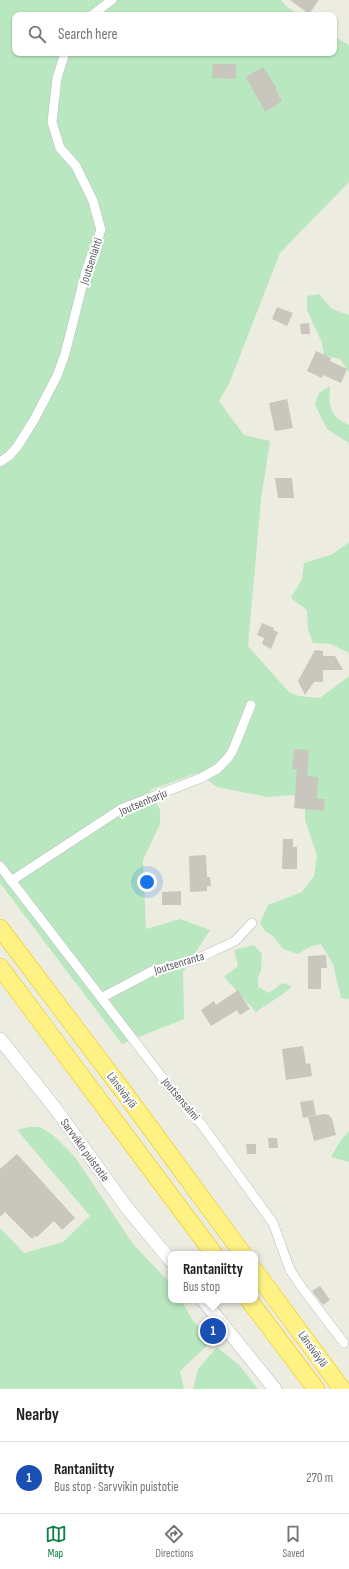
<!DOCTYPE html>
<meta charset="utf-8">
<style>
:root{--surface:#fff;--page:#f2f2f2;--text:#202124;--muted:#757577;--line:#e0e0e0;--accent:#0b8043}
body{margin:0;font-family:"Sofia Sans Condensed",sans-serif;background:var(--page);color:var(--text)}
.you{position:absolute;left:147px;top:882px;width:14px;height:14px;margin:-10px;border:3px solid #fff;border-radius:50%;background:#1a73e8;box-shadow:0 0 0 6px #1a73e833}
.badge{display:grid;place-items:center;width:26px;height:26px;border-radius:50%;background:var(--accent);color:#fff;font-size:13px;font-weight:700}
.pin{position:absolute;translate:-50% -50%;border:2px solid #fff;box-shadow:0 1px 4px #0006}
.popup{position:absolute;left:168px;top:1251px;width:90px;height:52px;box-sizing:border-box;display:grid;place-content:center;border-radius:8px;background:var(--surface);filter:drop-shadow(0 1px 3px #0005);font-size:13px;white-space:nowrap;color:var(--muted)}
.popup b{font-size:15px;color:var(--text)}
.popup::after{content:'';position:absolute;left:50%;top:100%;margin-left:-8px;border:8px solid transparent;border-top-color:var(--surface)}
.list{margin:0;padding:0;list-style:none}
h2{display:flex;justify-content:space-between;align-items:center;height:52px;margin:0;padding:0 16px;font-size:17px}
h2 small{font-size:13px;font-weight:400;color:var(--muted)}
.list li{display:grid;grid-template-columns:26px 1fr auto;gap:12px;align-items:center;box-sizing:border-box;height:72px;padding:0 16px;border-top:1px solid var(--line)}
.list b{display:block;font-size:15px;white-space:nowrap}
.list p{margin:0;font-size:13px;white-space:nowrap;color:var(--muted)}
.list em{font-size:13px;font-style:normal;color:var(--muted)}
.icon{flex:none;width:22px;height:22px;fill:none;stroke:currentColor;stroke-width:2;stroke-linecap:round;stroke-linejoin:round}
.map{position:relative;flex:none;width:349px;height:1389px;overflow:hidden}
.search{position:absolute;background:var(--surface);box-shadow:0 1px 3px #0004;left:12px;right:12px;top:12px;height:44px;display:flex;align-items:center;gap:10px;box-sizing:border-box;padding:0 14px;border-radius:8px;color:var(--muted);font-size:15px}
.sheet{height:124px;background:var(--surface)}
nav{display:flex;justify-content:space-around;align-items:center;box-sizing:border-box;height:56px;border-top:1px solid var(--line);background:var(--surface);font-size:11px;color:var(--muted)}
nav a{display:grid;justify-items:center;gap:2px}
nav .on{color:var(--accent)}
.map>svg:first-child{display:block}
.green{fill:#b9e8c0}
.building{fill:#c8c6bd}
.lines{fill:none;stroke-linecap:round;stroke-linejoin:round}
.street-casing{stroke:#bbbcc3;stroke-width:10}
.secondary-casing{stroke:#bbbdc5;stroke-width:14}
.highway-casing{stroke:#edc500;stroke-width:18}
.street{stroke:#fff;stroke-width:9}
.secondary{stroke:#fff;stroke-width:13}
.highway{stroke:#fff285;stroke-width:17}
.labels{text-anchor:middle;stroke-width:4;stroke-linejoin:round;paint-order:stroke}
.street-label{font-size:12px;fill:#595c62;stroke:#fff}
</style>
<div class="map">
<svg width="349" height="1389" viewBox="0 0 349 1389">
<rect width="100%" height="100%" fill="#edece0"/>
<g class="green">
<polygon points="0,0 281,0 287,7 300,15 15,15 15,53 334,53 334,36 349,45 349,182 280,253 229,384 219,401 244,435 270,441 261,499 248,646 289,692 299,696 320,698 349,676 349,999 341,998 333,964 321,944 310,947 298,954 283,949 274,937 264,930 260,923 268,905 302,892 314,876 317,856 305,820 305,800 292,795 268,797 217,787 197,773 150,790 160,810 160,824 143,860 146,929 180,919 210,930 183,972 184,1019 122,1044 0,883"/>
<polygon points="319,294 332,309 349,315 349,373 340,359 324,355 322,343 307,310 307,296"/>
<path d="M 330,386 C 329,406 329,416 349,425 L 349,443 L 327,429 L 315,405 L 319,393 Z"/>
<polygon points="349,542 349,653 331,644 313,643 308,630 307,610 291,598 302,579 304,563 333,554"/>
<path d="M 254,945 L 262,954 L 261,971 L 258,977 L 258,987 L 269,993 L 282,983 L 292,986 C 281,997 268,1003 256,1012 L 224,977 L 238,966 L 234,950 Z"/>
<polygon points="29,1127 40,1127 53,1135 75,1157 133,1244 171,1284 171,1300 181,1300 192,1319 211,1342 180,1371 184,1389 0,1389 0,1228 24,1253 63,1242 90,1216 17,1130"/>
<polygon points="349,1131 349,1162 331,1157 340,1141"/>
<polygon points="217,1347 240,1366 258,1389 193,1389 198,1369"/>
</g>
<g class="building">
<polygon points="290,0 319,0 309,14"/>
<polygon points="213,64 236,64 236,79 212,78"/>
<polygon points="263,67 276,87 276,90 282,101 265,112 246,77"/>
<polygon points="277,307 293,313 287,326 272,319"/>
<polygon points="309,323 310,334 301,334 300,324"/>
<polygon points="316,351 331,358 330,361 347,369 341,383 323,375 322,378 307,371"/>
<polygon points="287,399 293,428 275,431 269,403"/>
<polygon points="275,478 292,478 294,498 278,498"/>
<polygon points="262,623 274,628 273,630 278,632 271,649 262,644 264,638 257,635"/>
<polygon points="315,650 323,651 323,656 335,656 343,670 323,670 323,682 314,682 305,695 298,681"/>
<polygon points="294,749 309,750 307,776 318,777 317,799 325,799 324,811 294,808 297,769 292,769"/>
<polygon points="283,839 293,839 293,847 297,847 297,869 282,869"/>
<polygon points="206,855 207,877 210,877 211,886 207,886 207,891 190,892 189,856"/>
<polygon points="181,891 181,905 162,905 162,892"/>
<polygon points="326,955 327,968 321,968 321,989 308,989 308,956"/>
<polygon points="238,990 250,1009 240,1015 237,1010 211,1026 201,1010 214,1001 216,1005"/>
<polygon points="303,1046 306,1064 310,1063 312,1076 286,1080 282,1049"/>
<polygon points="313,1100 316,1115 303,1118 300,1102"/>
<polygon points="324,1114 329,1115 332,1119 336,1135 314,1141 308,1117"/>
<polygon points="268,1138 277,1138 278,1148 269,1148"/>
<polygon points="246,1144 256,1144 256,1154 247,1154"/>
<polygon points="17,1154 75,1218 62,1230 54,1221 37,1237 35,1236 32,1239 5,1212 0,1217 0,1169"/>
<polygon points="320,1286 330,1300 323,1305 312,1291"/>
</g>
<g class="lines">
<defs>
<g id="street">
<polyline points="92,15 112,0"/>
<polyline points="0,462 9,456 17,447 34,420 57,376 65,354 86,271 101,230 93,201 76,166 60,148 52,122 57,78 65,53"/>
<polyline points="0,866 172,1090 202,1125 273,1223 290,1270 303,1289 344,1343"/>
<polyline points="11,881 121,809 201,778 217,769 228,758 233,750 251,705"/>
<polyline points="101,998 154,970 195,960 235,941 252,923"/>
</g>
<g id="secondary">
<polyline points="0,1039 55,1108 127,1208 171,1261"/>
<polyline points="203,1300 275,1389"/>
</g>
<g id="highway">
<polyline points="0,928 129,1099 243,1254"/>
<polyline points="0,967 214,1254"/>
<polyline points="255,1271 342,1389"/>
<polyline points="249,1300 316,1389"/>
</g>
</defs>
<use href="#street" class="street-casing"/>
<use href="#secondary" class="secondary-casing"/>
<use href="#highway" class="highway-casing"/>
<use href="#street" class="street"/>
<use href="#secondary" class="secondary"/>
<use href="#highway" class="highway"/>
</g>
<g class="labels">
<g class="street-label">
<text transform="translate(91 261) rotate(-72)" y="4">Joutsenlahti</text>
<text transform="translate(143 802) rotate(-23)" y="4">Joutsenharju</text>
<text transform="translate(179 963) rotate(-17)" y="4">Joutsenranta</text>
<text transform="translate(122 1090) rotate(53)" y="4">Länsiväylä</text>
<text transform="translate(181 1099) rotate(50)" y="4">Joutsensalmi</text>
<text transform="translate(85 1150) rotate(54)" y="4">Sarvvikin puistotie</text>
<text transform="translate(313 1349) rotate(54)" y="4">Länsiväylä</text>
</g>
</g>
</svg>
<div class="you"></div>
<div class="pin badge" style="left:213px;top:1331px;background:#1a4fb4">1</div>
<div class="popup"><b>Rantaniitty</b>Bus stop</div>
<div class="search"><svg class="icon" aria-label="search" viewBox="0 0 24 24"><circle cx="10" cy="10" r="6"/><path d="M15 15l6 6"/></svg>Search here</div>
</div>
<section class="sheet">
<h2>Nearby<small></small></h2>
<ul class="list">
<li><span class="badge" style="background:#1a4fb4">1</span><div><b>Rantaniitty</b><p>Bus stop · Sarvvikin puistotie</p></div><em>270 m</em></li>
</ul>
</section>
<nav>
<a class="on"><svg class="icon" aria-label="map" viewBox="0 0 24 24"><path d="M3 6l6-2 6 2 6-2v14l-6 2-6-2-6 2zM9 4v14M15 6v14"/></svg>Map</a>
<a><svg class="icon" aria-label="directions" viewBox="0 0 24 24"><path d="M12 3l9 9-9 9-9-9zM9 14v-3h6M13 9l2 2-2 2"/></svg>Directions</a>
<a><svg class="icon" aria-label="saved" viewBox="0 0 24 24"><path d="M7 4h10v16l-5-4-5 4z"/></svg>Saved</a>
</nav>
